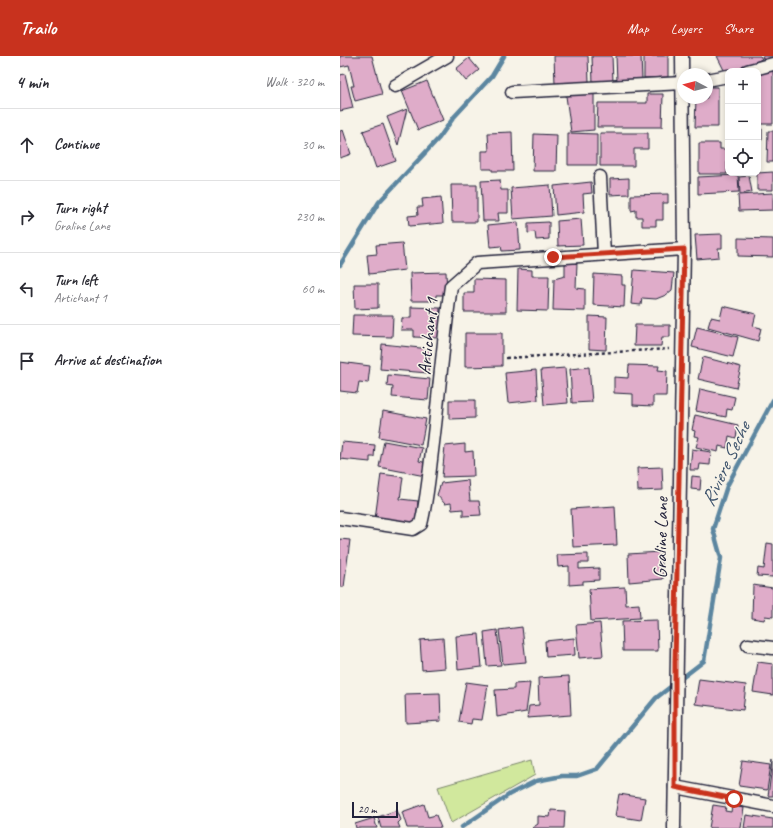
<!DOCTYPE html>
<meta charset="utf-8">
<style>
:root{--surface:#fff;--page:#f2f2f3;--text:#2b2b33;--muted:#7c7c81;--line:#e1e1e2;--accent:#c8321e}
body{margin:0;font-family:Caveat,sans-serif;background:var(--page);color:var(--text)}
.controls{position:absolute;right:12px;top:12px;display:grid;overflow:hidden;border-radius:8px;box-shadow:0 2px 6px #0003}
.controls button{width:36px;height:36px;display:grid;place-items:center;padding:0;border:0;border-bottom:1px solid var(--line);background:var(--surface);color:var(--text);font:20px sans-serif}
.compass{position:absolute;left:337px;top:12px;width:36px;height:36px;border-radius:50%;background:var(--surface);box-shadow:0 2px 6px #0003;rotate:277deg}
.scale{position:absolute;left:12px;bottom:10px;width:46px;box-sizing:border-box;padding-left:4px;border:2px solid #22223b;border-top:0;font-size:11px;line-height:14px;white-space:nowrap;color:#22223b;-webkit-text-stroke:3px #f7f3e8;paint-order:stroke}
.stop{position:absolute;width:12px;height:12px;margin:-9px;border:3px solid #c8321e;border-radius:50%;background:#fff}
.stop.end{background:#c8321e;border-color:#fff;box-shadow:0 1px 4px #0008}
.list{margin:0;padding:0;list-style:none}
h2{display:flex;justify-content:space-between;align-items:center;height:52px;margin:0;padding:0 16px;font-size:17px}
h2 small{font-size:13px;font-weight:400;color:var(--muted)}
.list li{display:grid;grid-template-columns:26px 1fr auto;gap:12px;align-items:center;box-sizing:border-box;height:72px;padding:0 16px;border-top:1px solid var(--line)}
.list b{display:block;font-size:15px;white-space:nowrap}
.list p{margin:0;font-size:13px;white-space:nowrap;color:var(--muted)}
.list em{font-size:13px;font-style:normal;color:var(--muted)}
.icon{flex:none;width:22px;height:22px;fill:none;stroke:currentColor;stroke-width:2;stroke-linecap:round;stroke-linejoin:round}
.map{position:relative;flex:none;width:433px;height:772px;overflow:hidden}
header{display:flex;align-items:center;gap:24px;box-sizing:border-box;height:56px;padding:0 20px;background:var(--accent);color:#fff}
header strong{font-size:19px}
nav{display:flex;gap:22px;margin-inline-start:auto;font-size:14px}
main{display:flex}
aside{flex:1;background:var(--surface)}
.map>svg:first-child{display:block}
.green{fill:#d1e89d;stroke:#7a856c}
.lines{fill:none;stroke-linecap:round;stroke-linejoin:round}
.stream{stroke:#5c86a0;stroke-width:4.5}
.building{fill:#dfacc9;stroke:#22223b}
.street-casing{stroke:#22223b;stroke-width:15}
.path{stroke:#22223b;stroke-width:2.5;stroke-dasharray:3 3;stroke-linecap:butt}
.street{stroke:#f7f3e8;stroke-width:12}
.route{stroke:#c8321e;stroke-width:5}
.labels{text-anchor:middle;stroke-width:3;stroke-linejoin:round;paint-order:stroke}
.street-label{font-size:19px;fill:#22223b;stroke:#f7f3e8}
.water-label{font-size:20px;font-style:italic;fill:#3f546d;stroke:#f7f3e8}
</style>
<header>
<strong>Trailo</strong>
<nav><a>Map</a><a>Layers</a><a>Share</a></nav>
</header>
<main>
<aside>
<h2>4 min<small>Walk · 320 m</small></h2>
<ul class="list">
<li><svg class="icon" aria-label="ahead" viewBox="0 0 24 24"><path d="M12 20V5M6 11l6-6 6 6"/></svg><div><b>Continue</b></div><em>30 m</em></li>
<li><svg class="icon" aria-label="right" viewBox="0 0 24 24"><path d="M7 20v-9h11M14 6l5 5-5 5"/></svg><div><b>Turn right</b><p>Graline Lane</p></div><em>230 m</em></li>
<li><svg class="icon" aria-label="left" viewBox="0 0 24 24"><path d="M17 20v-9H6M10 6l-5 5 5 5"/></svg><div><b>Turn left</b><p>Artichant 1</p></div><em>60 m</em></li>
<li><svg class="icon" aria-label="arrive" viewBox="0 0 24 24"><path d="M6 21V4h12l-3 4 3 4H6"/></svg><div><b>Arrive at destination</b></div></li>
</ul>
</aside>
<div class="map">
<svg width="433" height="772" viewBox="0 0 433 772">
<rect width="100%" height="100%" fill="#f7f3e8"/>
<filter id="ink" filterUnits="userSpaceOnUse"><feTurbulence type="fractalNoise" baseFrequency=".025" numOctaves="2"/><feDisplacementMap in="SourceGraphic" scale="8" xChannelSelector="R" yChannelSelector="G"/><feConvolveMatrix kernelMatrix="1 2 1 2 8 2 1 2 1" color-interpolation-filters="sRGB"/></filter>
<g filter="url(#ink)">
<polygon class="green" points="192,704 195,719 111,767 98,731"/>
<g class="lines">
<g class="stream">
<polyline points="0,209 39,146 99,82 114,61 152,20 164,0"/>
<polyline points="122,771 170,738 196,725 222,720 237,720 257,713 316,642 364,605 381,502 373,473 387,430 433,344"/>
</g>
</g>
<g class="building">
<polygon points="0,0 32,0 42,38 15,45 11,30 14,30 9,9 0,11"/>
<polygon points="214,0 248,0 249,26 215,28"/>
<polygon points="252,0 272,0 273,26 253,27"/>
<polygon points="276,0 301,0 302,24 277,25"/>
<polygon points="304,0 328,0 328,21 304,22"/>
<polygon points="377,0 420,0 422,3 415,6 416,9 385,16"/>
<polygon points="422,0 433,0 433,5 425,7"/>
<polygon points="129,2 139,14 126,25 116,13"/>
<polygon points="433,14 433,68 418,68 419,18"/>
<polygon points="5,18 13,52 0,55 0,19"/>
<polygon points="87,25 103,64 78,74 62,35"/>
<polygon points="387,25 388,25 387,47"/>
<polygon points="367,31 378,31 378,71 355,71 356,42 367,42"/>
<polygon points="254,36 254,74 231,76 226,40"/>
<polygon points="307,38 323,38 322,71 257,71 258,47 307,47"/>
<polygon points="67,53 58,89 47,61"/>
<polygon points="43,68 56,105 36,112 23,75"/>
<polygon points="422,73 422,84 418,84 418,74"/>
<polygon points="3,74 11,98 0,102 0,75"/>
<polygon points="428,75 433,75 433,106 427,106"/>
<polygon points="172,76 173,115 152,115 152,113 142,113 142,95 149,95 148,77"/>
<polygon points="228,77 257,78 257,109 228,109"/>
<polygon points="260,77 308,77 308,93 294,93 294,110 260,110"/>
<polygon points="194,78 217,79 216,115 193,115"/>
<polygon points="359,87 380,87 380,93 387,93 387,118 359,118"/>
<polygon points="433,116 433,134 417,134 417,117"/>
<polygon points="398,119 399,136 358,138 358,121"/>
<polygon points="409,120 412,136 400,138 399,121"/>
<polygon points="289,122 289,138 270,139 270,123"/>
<polygon points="160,124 161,134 168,134 168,157 158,157 159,165 143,165 141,125"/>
<polygon points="251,126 252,137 243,138 244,156 216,159 214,130"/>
<polygon points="111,129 137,129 137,166 112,166"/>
<polygon points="210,129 212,160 173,163 171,132"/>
<polygon points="433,137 433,154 399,155 398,139"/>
<polygon points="328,138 328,147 323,147 323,164 316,164 316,170 302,170 302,161 296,161 296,154 291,155 291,139"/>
<polygon points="101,141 103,167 69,170 68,160 78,159 77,151 83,151 82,143"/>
<polygon points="241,163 243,189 218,190 217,165"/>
<polygon points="178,166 180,194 162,195 161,190 150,191 148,169"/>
<polygon points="209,166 209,183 196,184 195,176 188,177 188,167"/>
<polygon points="382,178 382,192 378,192 379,201 357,203 355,179"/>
<polygon points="398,182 433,183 433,201 398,200"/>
<polygon points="62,187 65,214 29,218 27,199 37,198 36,189"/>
<polygon points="225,207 237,207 236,232 245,233 245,255 213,254 214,223 225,220"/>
<polygon points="178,213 192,214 192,220 209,220 208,255 177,254"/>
<polygon points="294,214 334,217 332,234 326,239 316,243 302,242 301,249 291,248"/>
<polygon points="106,216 107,239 96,239 96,245 71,245 70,217"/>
<polygon points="254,218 282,220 282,229 285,229 284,251 253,249"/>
<polygon points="134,223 166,224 166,256 124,256 124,237 134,237"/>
<polygon points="14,228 38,228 38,252 15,253"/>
<polygon points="383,250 416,258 413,270 421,272 418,285 368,271 371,261 380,263"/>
<polygon points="71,251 100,252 99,282 74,281 74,274 61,274 62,262 71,262"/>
<polygon points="13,259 53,259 52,281 12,280"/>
<polygon points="249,260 267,261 266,294 249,293"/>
<polygon points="295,269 330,269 330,281 322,281 321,290 294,290"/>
<polygon points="357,271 398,281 393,301 352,291"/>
<polygon points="125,277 162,277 162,310 125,311"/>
<polygon points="42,288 90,293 88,317 40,313"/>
<polygon points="363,301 401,311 396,332 358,323"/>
<polygon points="0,306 30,310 28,327 19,326 17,337 0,335"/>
<polygon points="289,309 319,310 318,314 327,315 326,340 313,340 313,350 293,349 293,338 274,337 274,321 288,322"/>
<polygon points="249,311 252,346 232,347 230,313"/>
<polygon points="225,312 228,347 204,349 201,314"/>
<polygon points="196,314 198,344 168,347 165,317"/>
<polygon points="48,319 90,323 88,344 52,341 53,331 47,330"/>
<polygon points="360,333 395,341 392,354 387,353 386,361 356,355"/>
<polygon points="109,344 135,344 135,362 109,363"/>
<polygon points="43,355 86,363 81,389 39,381"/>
<polygon points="355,359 398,369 396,382 389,380 387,392 379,390 378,396 356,391 359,381 354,380 355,375 352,374"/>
<polygon points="44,385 82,392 79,405 87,407 85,420 39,411"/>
<polygon points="2,386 35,389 34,401 30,401 30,406 0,403"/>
<polygon points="125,388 125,396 133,395 134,420 102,421 105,390"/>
<polygon points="352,393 371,396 370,409 360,408 359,414 350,414"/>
<polygon points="322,411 323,434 298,435 297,412"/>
<polygon points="41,418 63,421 60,443 78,445 76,468 35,463"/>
<polygon points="352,420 361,421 360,434 351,433"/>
<polygon points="128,424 130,445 139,445 141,459 123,460 123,453 112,454 111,447 105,448 97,439 101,427"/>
<polygon points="275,450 277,489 233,491 231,453"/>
<polygon points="0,483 10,484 4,531 0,531"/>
<polygon points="427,487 433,488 433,521 417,520 418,512 424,513"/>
<polygon points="321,496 323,523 289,526 288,498"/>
<polygon points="248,498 248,507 239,507 239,513 259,512 259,524 243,525 243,528 229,529 229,510 218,511 217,499"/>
<polygon points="413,529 433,532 433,561 425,560 424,564 412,562"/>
<polygon points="285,531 286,549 299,548 300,562 251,565 249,533"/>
<polygon points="317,564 318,595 283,595 282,565"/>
<polygon points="260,567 263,600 239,602 236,569"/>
<polygon points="182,571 186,606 163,608 159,574"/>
<polygon points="157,574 161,609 147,610 144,576"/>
<polygon points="139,578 142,611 118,614 116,580"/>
<polygon points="103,582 105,612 82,614 80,584"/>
<polygon points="234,582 235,599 206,601 205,585"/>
<polygon points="418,606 433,608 433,639 413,636"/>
<polygon points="229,620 231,659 187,662 189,650 199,649 198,622"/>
<polygon points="359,623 406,629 403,654 355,648"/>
<polygon points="126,626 148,629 142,664 132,663 131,668 119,666"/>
<polygon points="190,627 186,656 157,661 155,634 174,633 174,628"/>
<polygon points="100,637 101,665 66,667 65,638"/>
<polygon points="433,704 433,740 428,740"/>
<polygon points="403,705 431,709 427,734 399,730"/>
<polygon points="279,738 305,742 301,764 275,760"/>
<polygon points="84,748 88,761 96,759 101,772 67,772 62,756"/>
<polygon points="373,749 386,751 385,755 391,756 392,750 404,752 401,772 369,772"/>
<polygon points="57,754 61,764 58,767 60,772 41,772 38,761"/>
<polygon points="211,754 225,755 224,772 192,772 198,768 198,760 210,761"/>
<polygon points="406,759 433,763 433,772 404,772"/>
<polygon points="34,762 37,772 16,772 15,768"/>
</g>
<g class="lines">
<defs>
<g id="street">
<polyline points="407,15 433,8"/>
<polyline points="367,24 388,20"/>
<polyline points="55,30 107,0"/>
<polyline points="172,36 343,27"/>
<polyline points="260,121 264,198"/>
<path d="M 0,462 L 73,473 L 81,468 C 87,444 89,420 92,395 C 99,340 103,285 111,230 L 137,207 L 344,193"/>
<polyline points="408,589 433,592"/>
<polyline points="335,731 433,750"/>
<polyline points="334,772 344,193 342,0"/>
</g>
</defs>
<use href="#street" class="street-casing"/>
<polyline class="path" points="166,302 329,293"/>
<use href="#street" class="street"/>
</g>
</g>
<g class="lines" filter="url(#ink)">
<polyline class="route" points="213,201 344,193 335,606 335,731 394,743"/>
</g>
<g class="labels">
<g class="street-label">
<text transform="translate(87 280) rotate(-84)" y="7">Artichant 1</text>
<text transform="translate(320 482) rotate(-89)" y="7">Graline Lane</text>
</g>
<g class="water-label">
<text transform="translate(385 408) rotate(-65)" y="7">Riviere Seche</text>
</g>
</g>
</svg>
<div class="controls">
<button>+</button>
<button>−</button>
<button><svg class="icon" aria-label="locate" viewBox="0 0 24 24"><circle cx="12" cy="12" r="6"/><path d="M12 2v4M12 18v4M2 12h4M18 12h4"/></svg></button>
</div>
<svg class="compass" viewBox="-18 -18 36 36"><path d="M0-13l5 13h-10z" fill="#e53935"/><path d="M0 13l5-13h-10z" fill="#7c7c81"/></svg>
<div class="scale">20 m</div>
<div class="stop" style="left:394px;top:743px"></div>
<div class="stop end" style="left:213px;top:201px"></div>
</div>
</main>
